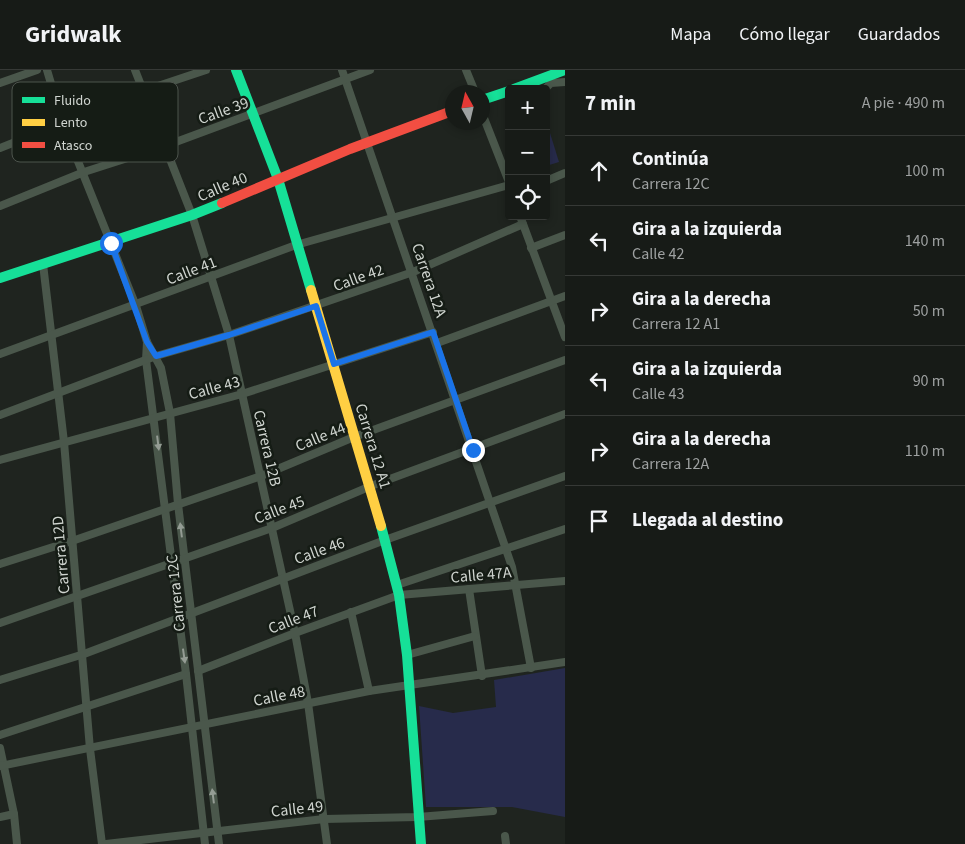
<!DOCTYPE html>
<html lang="es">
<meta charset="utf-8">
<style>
:root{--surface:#171b17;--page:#202420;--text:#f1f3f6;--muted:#9ea1a1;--line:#363936}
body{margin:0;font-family:"Source Sans 3",sans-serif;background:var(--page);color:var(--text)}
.controls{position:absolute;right:15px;top:15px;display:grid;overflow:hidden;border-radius:5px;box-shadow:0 2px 8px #0003}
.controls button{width:45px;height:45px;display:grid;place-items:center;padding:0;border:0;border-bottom:1px solid var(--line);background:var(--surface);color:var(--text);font:25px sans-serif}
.compass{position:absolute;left:445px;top:15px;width:45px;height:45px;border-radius:50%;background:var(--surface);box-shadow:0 2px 8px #0003;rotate:352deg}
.stop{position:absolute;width:15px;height:15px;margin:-11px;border:4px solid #1a73e8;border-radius:50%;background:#fff}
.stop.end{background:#1a73e8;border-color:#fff;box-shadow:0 1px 5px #0008}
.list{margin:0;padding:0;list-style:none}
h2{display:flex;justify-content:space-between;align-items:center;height:65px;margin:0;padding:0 20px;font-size:21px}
h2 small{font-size:16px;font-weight:400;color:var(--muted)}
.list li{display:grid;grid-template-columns:32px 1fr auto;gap:15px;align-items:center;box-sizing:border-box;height:70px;padding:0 20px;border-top:1px solid var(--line)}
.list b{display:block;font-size:19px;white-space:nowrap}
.list p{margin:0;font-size:16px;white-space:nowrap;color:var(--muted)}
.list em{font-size:16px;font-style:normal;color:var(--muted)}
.icon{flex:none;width:28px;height:28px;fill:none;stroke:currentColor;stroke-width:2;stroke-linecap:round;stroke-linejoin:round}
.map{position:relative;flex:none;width:565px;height:774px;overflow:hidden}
header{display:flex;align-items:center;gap:30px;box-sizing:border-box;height:70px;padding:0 25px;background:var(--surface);border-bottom:1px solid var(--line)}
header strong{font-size:24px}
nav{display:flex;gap:28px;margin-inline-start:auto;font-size:18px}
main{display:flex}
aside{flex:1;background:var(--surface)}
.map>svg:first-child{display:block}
.green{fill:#272b4b}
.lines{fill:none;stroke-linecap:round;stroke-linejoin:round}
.street{stroke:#4a574b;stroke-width:8}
.fast{stroke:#16e098;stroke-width:10}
.slow{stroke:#ffcf43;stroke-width:10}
.jam{stroke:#f24e42;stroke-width:10}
.oneway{fill:#949c94}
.route{stroke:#1a73e8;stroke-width:6}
.labels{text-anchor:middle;stroke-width:5;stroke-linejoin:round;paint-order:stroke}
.street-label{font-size:16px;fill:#d0d5d0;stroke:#151c15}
.key{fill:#151c15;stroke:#4d544d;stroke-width:1}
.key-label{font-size:14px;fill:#d0d5d0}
</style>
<header>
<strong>Gridwalk</strong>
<nav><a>Mapa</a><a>Cómo llegar</a><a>Guardados</a></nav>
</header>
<main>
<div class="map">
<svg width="565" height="774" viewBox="0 0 565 774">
<rect width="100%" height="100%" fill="#1f241f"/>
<g class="green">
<polygon points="546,50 559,92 546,96"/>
<polygon points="565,598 565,747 512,737 426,737 419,636 453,643 496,637 494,610"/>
</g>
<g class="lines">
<g class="street">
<polyline points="47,0 63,54 136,236 147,272 161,298 170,343 178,434 219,774"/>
<polyline points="135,0 192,145 229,265 295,563 308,633 327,774"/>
<polyline points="342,0 512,497 531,598"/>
<polyline points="466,0 475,22"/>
<polyline points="0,13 37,0"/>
<polyline points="545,19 551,13 565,12"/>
<polyline points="482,43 509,112"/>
<polyline points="0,78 143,21 206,0"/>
<polyline points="546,111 565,103"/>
<polyline points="0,136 84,102 165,76 370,0"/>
<polyline points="520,146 565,267"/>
<polyline points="531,178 565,165"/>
<polyline points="43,194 64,372 90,679 102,774"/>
<polyline points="147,272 146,290 186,604 205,774"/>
<polyline points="437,273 565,226"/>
<polyline points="0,284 296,175 509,115"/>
<polyline points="0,345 156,286 229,265 413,202 523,154"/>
<polyline points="0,390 242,324 433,262"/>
<polyline points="0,494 72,471 261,406 354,367 565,290"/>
<polyline points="397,515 565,459"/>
<polyline points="469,519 482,606"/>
<polyline points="351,542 369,621"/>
<polyline points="0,553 272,458 371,416 565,344"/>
<polyline points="407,585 475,566"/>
<polyline points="198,601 295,563 399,525 565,511"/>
<polyline points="0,610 84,584 385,470 565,406"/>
<polyline points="0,665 186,604"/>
<polyline points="0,678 14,744 17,774"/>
<polyline points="0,696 369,621 565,592"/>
<polyline points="0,747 14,744"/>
<polyline points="505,766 506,774"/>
<polyline points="106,774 324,749 418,747 493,741"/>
</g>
<g class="fast">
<polyline points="236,0 278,109 311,220"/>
<polyline points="514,19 565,0"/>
<polyline points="482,30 509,21"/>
<polyline points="0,208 192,145 222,133"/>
<polyline points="381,456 399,525 407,585 421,774"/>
</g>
<polyline class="slow" points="311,220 381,456"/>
<polyline class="jam" points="222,133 350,79 452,41"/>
</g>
<defs><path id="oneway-solid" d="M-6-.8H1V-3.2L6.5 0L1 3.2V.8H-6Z" transform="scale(1.25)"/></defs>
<g class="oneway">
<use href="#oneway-solid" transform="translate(158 373) rotate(83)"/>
<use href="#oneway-solid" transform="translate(181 460) rotate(-97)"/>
<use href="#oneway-solid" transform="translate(184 586) rotate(82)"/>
<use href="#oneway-solid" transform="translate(213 726) rotate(-97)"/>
</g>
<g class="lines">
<polyline class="route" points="111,173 147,272 156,286 229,265 316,236 334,294 433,262 473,380"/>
</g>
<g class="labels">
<g class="street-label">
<text transform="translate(223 40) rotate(-20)" y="6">Calle 39</text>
<text transform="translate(222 116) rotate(-23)" y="6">Calle 40</text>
<text transform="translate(191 200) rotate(-21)" y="6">Calle 41</text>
<text transform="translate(358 207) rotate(-20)" y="6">Calle 42</text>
<text transform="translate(430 210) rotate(71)" y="6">Carrera 12A</text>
<text transform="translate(214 317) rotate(-15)" y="6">Calle 43</text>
<text transform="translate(320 366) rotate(-22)" y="6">Calle 44</text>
<text transform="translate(374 376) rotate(73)" y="6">Carrera 12 A1</text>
<text transform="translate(268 378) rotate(77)" y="6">Carrera 12B</text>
<text transform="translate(279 439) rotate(-21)" y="6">Calle 45</text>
<text transform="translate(319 480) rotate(-20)" y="6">Calle 46</text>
<text transform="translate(60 485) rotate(-95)" y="6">Carrera 12D</text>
<text transform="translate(481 504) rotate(-5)" y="6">Calle 47A</text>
<text transform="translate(175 523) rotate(-96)" y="6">Carrera 12C</text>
<text transform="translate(293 549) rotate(-21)" y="6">Calle 47</text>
<text transform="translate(279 625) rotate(-11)" y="6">Calle 48</text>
<text transform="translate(297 738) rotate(-6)" y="6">Calle 49</text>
</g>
</g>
<rect x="12" y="12" width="166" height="80" rx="8" class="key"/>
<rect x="22" y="27" width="23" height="6" fill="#16e098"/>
<rect x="22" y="49" width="23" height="7" fill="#ffcf43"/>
<rect x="22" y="72" width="23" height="6" fill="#f24e42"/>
<g class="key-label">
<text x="54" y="35">Fluido</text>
<text x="54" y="57">Lento</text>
<text x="54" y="80">Atasco</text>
</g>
</svg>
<div class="controls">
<button>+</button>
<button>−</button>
<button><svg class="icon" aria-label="locate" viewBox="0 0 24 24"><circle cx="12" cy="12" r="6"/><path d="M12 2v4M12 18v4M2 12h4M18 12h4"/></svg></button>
</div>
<svg class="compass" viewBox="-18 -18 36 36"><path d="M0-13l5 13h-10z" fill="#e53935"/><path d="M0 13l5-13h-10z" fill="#9ea1a1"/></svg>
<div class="stop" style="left:111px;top:173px"></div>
<div class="stop end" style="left:473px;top:380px"></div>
</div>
<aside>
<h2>7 min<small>A pie · 490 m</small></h2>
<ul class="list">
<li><svg class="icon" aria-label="ahead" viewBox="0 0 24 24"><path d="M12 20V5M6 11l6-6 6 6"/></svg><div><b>Continúa</b><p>Carrera 12C</p></div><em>100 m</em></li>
<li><svg class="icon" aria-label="left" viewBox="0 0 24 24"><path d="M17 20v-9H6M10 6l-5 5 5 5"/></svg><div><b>Gira a la izquierda</b><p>Calle 42</p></div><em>140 m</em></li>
<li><svg class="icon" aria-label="right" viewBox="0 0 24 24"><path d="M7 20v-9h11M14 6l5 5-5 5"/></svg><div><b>Gira a la derecha</b><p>Carrera 12 A1</p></div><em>50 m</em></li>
<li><svg class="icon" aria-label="left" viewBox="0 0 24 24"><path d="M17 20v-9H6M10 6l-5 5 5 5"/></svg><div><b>Gira a la izquierda</b><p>Calle 43</p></div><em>90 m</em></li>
<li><svg class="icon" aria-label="right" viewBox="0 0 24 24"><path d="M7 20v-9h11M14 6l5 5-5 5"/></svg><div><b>Gira a la derecha</b><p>Carrera 12A</p></div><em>110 m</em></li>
<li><svg class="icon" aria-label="arrive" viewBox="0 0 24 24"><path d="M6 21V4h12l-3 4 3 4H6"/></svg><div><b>Llegada al destino</b></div></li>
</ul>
</aside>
</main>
